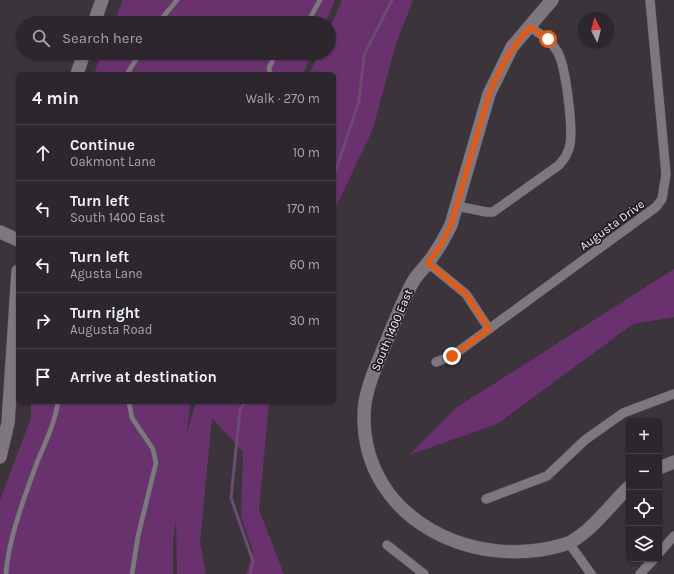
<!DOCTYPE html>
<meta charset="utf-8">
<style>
:root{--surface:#2c272c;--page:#383338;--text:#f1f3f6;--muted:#a6a5a9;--line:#484448}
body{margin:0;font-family:Karla,sans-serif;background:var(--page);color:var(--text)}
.controls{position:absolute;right:12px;bottom:12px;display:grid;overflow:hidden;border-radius:6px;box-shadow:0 1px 3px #0004}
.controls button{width:36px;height:36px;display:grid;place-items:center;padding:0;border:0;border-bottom:1px solid var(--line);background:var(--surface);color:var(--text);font:20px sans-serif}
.compass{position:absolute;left:578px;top:12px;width:36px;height:36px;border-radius:50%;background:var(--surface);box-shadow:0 1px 3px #0004;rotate:354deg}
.stop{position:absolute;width:12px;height:12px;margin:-9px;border:3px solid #ea580c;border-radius:50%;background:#fff}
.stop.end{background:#ea580c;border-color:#fff;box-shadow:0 1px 4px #0008}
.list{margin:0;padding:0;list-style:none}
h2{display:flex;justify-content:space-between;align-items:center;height:52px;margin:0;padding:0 16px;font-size:17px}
h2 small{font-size:13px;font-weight:400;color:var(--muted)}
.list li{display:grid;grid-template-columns:26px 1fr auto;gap:12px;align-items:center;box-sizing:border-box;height:56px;padding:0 16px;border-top:1px solid var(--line)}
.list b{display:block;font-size:15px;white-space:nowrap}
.list p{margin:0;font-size:13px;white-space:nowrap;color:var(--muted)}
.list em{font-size:13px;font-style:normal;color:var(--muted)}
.icon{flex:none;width:22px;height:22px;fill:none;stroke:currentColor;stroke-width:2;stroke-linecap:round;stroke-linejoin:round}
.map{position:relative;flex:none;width:674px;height:574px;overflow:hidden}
.search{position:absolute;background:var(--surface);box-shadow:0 1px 3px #0004;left:16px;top:16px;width:320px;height:44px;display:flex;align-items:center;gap:10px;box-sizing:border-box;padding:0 14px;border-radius:22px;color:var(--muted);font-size:15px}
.panel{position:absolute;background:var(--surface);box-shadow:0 1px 3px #0004;left:16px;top:72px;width:320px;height:332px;border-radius:6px}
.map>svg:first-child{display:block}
.green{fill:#69326f}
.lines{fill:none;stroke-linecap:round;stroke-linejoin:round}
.stream{stroke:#6c4b70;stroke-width:3}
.lane-casing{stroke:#585359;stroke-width:5.5}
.street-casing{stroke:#585359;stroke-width:10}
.secondary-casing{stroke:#585359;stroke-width:14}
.lane{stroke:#7f777f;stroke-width:4.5}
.street{stroke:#7f777f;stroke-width:9}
.secondary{stroke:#7f777f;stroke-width:13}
.route{stroke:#ea580c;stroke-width:5}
.labels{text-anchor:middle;stroke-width:3.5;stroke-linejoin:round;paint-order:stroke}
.street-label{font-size:12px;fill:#f3eff4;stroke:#201d20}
</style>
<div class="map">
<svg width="674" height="574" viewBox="0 0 674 574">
<rect width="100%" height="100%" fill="#3b343b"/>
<g class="green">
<polygon points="123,0 335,0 325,23 114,23"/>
<polygon points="342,0 413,0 396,44 372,131 334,211 334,74 309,74 319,53 329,53 329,31"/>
<polygon points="102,53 312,53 303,74 94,74"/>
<polygon points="674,269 674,317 633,324 497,424 409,455 456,408"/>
<polygon points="31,402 191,402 186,436 196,402 269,402 259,510 284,574 246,574 253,552 241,516 243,452 212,418 200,543 206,574 177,574 176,519 173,541 173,574 0,574 0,500 31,418"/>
</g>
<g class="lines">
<g class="stream">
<polyline points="334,176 359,101 364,55 392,0"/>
<polyline points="245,402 240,410 231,498 253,561 250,574"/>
</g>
<defs>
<g id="lane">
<polyline points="158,23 177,0"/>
<polyline points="301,23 310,18 320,0"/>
<polyline points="127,74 140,53"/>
<polyline points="270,74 269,68 276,53"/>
<polyline points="129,402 132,418 153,449 156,463 138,536 132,574"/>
<path d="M 6,574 C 8,540 26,492 38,460 C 46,441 55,422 58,402"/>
</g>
<g id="street">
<path d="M 457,206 L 486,212 L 493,212 L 559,165 C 564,159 569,153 570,144 C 573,128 566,65 557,51 C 551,40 540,34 530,27"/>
<polyline points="428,263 466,294 489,329"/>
<polyline points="436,362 452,356 656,207 662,199 666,174 650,0"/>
<polyline points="486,499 547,476 585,440 623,413 674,394"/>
<polyline points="569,543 591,574"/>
<polyline points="387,545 424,574"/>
<polyline points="659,553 674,536"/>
<polyline points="640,574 654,559"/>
</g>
<g id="secondary">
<path d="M 552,0 L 512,47 L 489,94 L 451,225 C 444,239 437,252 427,264 C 423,269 418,274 414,280 C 404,297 397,317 389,335 C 379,361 364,388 364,416 C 363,520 476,574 569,543 C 594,529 609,506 629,487"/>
<polyline points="94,23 102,0"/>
<polyline points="77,74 84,53"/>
<polyline points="0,232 18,240"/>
<polyline points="0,457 8,423 18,271"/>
<polyline points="659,468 674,462"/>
</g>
</defs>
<use href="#lane" class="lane-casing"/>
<use href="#street" class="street-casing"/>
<use href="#secondary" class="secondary-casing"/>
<use href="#lane" class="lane"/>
<use href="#street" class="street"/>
<use href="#secondary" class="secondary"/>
</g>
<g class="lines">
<path class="route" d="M 452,356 L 489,329 L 466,294 L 428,263 L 442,243 L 451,225 L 489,94 C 500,68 511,48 530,27 L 548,39"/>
</g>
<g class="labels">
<g class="street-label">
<text transform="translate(612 225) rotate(-36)" y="4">Augusta Drive</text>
<text transform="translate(392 330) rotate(-67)" y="4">South 1400 East</text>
</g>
</g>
</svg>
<div class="controls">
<button>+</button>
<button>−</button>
<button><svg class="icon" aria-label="locate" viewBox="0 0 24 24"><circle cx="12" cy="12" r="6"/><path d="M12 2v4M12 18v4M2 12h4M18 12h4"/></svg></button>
<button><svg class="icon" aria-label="layers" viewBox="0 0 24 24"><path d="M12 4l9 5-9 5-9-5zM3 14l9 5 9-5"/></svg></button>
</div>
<svg class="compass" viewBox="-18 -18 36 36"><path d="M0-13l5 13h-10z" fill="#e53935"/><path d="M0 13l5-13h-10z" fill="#a6a5a9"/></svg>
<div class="stop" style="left:548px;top:39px"></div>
<div class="stop end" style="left:452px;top:356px"></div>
<div class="search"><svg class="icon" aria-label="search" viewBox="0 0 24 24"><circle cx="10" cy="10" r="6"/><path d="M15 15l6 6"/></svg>Search here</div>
<section class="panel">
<h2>4 min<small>Walk · 270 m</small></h2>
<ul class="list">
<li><svg class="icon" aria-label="ahead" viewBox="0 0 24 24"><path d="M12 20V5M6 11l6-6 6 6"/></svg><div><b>Continue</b><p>Oakmont Lane</p></div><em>10 m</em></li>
<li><svg class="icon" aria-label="left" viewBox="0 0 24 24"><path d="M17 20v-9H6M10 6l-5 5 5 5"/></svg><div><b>Turn left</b><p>South 1400 East</p></div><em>170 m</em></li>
<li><svg class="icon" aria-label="left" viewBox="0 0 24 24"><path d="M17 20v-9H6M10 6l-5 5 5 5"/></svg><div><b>Turn left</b><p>Agusta Lane</p></div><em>60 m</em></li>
<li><svg class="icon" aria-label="right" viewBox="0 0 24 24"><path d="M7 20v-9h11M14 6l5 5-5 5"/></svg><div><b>Turn right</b><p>Augusta Road</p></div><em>30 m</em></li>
<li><svg class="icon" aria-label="arrive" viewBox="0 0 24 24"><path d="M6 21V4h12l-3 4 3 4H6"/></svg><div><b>Arrive at destination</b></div></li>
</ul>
</section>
</div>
